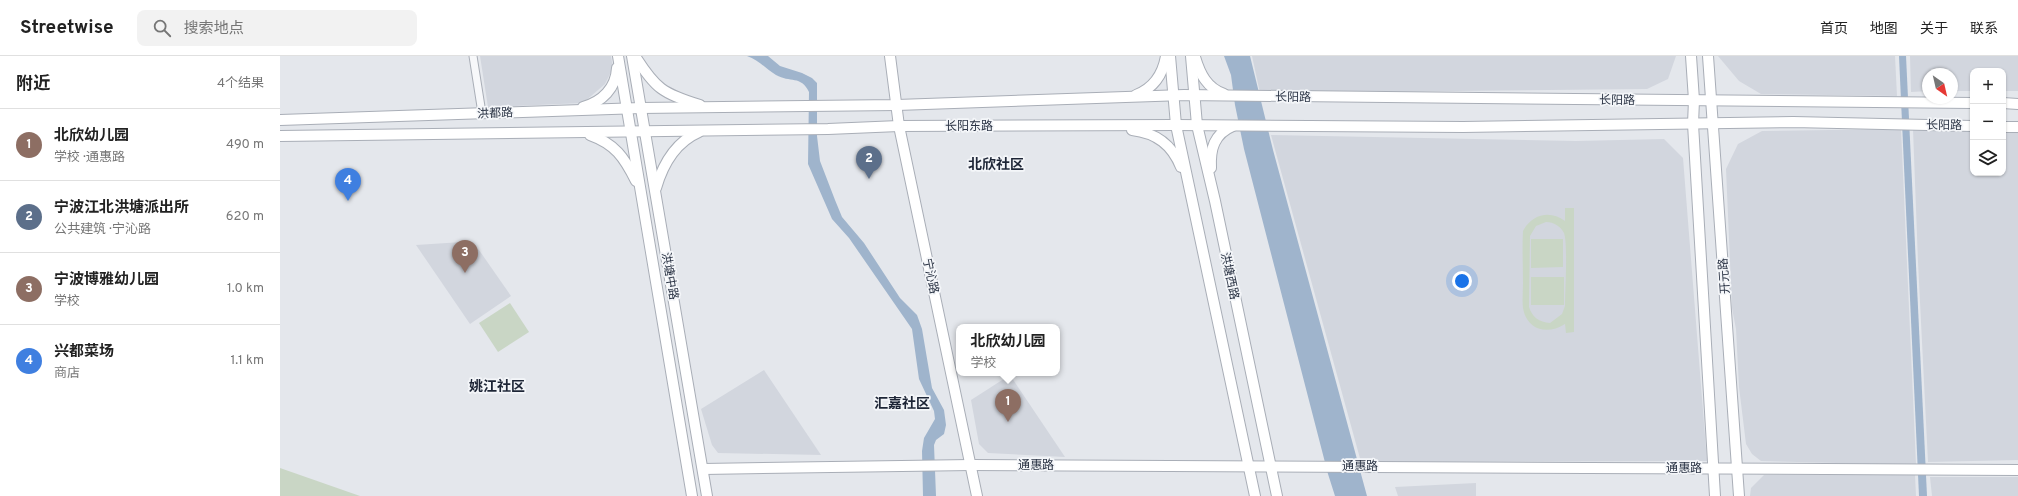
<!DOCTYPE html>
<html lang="zh">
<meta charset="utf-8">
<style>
:root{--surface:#fff;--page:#f2f2f2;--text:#222;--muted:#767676;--line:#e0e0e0;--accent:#d1495b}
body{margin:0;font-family:Overpass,"Noto Sans SC",sans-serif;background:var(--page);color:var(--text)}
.controls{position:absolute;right:12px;top:12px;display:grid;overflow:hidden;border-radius:8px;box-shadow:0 1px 3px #0004}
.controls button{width:36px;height:36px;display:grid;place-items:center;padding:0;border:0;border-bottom:1px solid var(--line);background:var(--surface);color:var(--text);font:20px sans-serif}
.compass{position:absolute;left:1642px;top:12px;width:36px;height:36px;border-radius:50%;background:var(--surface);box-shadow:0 1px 3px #0004;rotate:146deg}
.you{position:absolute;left:1182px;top:225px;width:14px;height:14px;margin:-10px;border:3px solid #fff;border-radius:50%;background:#1a73e8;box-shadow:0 0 0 6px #1a73e833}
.badge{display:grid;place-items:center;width:26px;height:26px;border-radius:50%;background:var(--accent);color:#fff;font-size:13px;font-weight:700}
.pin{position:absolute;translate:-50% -33px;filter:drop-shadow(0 1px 2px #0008)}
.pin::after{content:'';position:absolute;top:21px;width:14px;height:12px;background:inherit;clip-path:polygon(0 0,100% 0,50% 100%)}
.popup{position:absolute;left:676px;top:268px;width:104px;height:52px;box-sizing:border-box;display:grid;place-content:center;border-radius:8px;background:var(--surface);filter:drop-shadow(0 1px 3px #0005);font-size:13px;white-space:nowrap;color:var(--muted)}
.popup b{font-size:15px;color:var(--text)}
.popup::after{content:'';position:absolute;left:50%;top:100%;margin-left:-8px;border:8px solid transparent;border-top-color:var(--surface)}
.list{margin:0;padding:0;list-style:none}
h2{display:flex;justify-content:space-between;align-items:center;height:52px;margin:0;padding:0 16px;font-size:17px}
h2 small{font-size:13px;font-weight:400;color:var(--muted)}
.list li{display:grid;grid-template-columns:26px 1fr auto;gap:12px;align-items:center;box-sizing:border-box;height:72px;padding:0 16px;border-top:1px solid var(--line)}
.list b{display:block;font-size:15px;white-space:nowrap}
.list p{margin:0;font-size:13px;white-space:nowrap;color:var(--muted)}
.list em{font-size:13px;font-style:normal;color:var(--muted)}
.icon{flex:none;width:22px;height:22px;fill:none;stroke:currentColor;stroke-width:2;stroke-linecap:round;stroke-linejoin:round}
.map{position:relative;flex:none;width:1738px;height:440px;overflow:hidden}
header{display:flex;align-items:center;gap:24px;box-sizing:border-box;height:56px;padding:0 20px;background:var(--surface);border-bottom:1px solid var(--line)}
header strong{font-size:19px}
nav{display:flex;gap:22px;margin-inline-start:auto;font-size:14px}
.search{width:280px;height:36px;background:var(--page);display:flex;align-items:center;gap:10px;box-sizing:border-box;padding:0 14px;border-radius:8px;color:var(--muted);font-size:15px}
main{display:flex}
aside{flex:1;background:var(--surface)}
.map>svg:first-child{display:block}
.built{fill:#d2d6de}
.green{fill:#c9d6c5;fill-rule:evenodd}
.water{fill:#9fb4cc}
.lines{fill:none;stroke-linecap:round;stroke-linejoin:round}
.street-casing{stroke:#a9aeb7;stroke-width:9}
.secondary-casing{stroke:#a9aeb7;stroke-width:12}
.street{stroke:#f7f8fa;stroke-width:7}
.secondary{stroke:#fff;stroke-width:10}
.labels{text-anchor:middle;stroke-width:3.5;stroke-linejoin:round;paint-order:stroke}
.street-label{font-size:12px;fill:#2b3445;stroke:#f4f6f9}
.quarter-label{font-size:14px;font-weight:bold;fill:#1d2536;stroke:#f4f6f9}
</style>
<header>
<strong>Streetwise</strong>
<div class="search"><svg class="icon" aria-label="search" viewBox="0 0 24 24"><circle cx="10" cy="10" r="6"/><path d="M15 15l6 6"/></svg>搜索地点</div>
<nav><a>首页</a><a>地图</a><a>关于</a><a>联系</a></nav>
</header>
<main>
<aside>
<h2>附近<small>4个结果</small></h2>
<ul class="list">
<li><span class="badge" style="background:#8d6e63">1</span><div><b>北欣幼儿园</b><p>学校 · 通惠路</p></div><em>490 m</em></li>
<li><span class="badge" style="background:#5c6f8a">2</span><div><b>宁波江北洪塘派出所</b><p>公共建筑 · 宁沁路</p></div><em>620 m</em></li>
<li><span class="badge" style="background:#8d6e63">3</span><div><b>宁波博雅幼儿园</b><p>学校</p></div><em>1.0 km</em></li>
<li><span class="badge" style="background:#3f7fe0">4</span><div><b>兴都菜场</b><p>商店</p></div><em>1.1 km</em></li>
</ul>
</aside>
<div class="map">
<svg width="1738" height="440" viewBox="0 0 1738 440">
<rect width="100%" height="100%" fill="#e4e7ec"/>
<g class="built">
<polygon points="200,0 331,0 333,12 325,28 303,47 208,51"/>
<polygon points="972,0 1396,0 1388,23 1367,33 980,37"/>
<polygon points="1438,0 1615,0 1617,40 1481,38 1459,25"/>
<polygon points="1630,0 1738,0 1738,35 1723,35 1723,15 1693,15 1693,35 1672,35 1672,18 1648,18 1648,35 1631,36"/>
<polygon points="1621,73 1636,409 1481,405 1472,398 1466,388 1459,331 1456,273 1452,252 1446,113 1458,88 1482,75"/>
<polygon points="1633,73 1693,75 1693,117 1723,117 1723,76 1738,76 1738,404 1648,406 1638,206"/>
<polygon points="991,79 1296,85 1384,83 1403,102 1427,405 1081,406"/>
<polygon points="182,186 199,194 231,240 190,268 136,189"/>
<polygon points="484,314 541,399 438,397 432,389 421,353"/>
<polygon points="730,319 785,401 708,397 699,388 691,344"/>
<polygon points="1484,419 1635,419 1636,440 1470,440 1471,432"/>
<polygon points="1650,421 1738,421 1738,440 1652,440"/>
<polygon points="1196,427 1196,440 1118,440 1115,431"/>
</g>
<g class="green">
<path d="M 1285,152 L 1294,152 L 1294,276 L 1286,277 L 1285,268 C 1268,279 1247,275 1243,252 C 1242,244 1243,235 1243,227 C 1243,210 1242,192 1243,175 C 1252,158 1270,154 1285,165 ZM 1266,166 C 1274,166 1280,170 1284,177 C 1288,188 1285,236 1285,250 L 1282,258 L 1270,267 C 1259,266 1252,261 1249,251 L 1250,180 L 1256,170 Z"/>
<polygon points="1251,183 1283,183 1283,211 1251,212"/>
<rect x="1251" y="221" width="33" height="28"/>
<polygon points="230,247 249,276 218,296 199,267"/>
<polygon points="0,412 80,440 0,440"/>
</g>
<g class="water">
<path d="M 467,0 L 488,0 L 500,10 L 522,17 L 532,22 L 537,27 L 537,80 L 540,105 L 555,144 L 562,161 L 584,187 L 620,242 L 637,259 L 642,273 L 652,332 L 664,354 L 666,369 L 664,378 L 656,384 L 654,389 L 656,440 L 643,440 L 642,395 L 644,382 L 655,363 L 654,355 L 639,323 L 632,273 L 569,182 L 552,163 L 528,108 L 529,36 C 521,19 510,27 496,19 C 486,13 479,4 467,0 Z"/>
<polygon points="944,0 970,0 993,94 1087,440 1055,440 1048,418 964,93 955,49 951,19"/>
<polygon points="1619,0 1626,0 1647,440 1639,440"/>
</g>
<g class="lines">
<defs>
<polyline id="street" points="193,0 202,57"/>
<g id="secondary">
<polyline points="338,0 412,440"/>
<polyline points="352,0 427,440"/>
<path d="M 355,0 C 375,32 383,38 420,49"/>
<polyline points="610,0 619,70 697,440"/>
<polyline points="890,0 896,69 975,440"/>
<polyline points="911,0 917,69 935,145 997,440"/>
<polyline points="1411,0 1414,44 1413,68 1435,440"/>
<polyline points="1428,0 1459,440"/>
<path d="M 915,1 C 920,18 927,32 944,38"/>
<path d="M 856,39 C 874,32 883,18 886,0"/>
<polyline points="1723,47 1738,48"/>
<path d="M 303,51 C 322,46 336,32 337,12"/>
<polyline points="0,64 361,52 617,49 904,39 1693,47"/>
<polyline points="1723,71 1738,71"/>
<path d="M 852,74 C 877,77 892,89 901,111"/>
<path d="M 310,79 C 335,88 344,101 356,125"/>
<polyline points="0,80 548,73 619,70 896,69 1183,71 1513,66 1693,70"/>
<path d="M 931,112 C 930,93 934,78 953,70"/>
<path d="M 376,132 C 383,108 396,86 419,76"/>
<polyline points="423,413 691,409 1738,414"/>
</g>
</defs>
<use href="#street" class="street-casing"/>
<use href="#secondary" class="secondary-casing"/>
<use href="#street" class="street"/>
<use href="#secondary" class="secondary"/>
</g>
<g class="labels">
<g class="street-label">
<text transform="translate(1013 41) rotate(1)" y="4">长阳路</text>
<text transform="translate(1337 44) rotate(1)" y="4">长阳路</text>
<text transform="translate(215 57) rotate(-2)" y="4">洪都路</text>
<text transform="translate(1664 69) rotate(1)" y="4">长阳路</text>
<text x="689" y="74">长阳东路</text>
<text transform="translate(390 220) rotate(80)" y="4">洪塘中路</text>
<text transform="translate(651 220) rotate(78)" y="4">宁沁路</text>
<text transform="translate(950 220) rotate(78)" y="4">洪塘西路</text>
<text transform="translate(1444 220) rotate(-94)" y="4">开元路</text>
<text x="756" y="413">通惠路</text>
<text x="1080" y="414">通惠路</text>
<text x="1404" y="416">通惠路</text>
</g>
<g class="quarter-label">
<text x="716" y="113">北欣社区</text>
<text x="217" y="335">姚江社区</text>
<text x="622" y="352">汇嘉社区</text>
</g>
</g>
</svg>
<div class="controls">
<button>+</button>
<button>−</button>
<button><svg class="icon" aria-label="layers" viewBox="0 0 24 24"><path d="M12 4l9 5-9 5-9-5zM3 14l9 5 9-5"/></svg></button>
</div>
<svg class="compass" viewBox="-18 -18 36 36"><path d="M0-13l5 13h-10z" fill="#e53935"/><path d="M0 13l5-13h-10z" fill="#767676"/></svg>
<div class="you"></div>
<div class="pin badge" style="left:728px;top:366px;background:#8d6e63">1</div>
<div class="popup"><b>北欣幼儿园</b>学校</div>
<div class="pin badge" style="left:589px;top:123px;background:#5c6f8a">2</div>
<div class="pin badge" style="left:185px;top:217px;background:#8d6e63">3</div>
<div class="pin badge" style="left:68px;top:145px;background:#3f7fe0">4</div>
</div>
</main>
